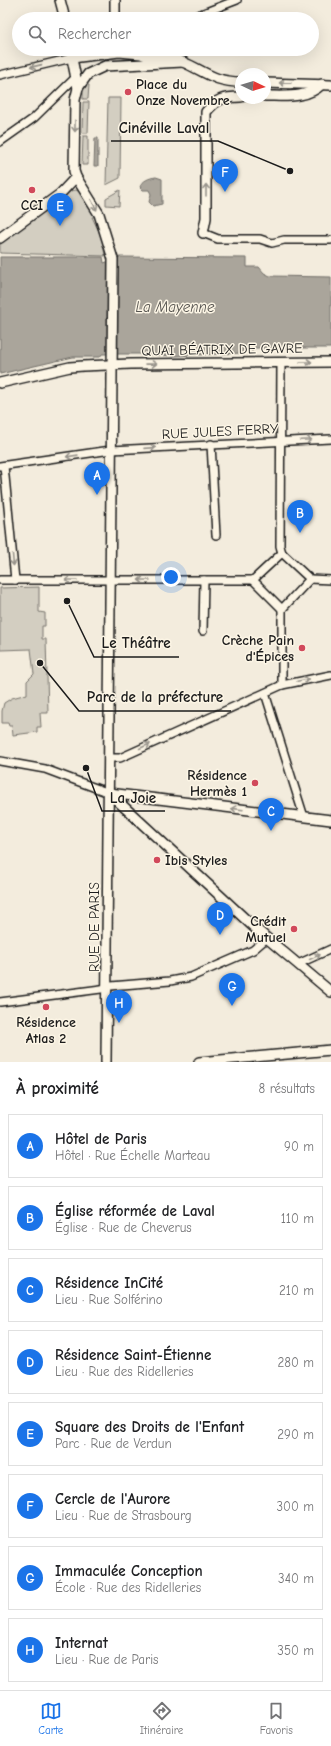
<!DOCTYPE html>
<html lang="fr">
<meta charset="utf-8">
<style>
:root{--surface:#fff;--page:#f6f6f6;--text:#202124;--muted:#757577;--line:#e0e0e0;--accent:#1a73e8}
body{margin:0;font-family:"Comic Neue",sans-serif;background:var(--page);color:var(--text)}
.compass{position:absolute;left:235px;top:68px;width:36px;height:36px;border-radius:50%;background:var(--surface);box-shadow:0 4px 16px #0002;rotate:94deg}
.you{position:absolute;left:171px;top:577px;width:14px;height:14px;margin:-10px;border:3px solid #fff;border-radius:50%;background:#1a73e8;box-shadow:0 0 0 6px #1a73e833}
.badge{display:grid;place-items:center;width:26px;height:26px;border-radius:50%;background:var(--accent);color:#fff;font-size:13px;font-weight:700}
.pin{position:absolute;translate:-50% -33px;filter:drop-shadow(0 1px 2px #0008)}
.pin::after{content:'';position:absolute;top:21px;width:14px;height:12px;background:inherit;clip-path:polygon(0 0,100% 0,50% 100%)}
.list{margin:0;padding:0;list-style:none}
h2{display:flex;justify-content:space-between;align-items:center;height:52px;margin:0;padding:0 16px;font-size:17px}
h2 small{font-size:13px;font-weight:400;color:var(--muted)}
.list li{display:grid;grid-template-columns:26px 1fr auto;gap:12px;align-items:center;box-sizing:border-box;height:64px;margin:0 8px 8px;padding:0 8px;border:1px solid var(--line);border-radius:0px}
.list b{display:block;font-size:15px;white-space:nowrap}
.list p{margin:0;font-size:13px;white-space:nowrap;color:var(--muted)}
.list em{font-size:13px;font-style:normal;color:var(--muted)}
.icon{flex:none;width:22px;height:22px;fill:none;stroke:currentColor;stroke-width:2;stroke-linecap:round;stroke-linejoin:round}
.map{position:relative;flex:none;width:331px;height:1062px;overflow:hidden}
.search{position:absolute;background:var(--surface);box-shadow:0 4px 16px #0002;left:12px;right:12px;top:12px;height:44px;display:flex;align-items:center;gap:10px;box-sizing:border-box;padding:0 14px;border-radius:22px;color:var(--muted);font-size:15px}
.sheet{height:628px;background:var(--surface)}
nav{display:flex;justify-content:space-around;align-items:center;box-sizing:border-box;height:56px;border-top:1px solid var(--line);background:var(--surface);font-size:11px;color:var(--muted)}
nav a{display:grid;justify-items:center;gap:2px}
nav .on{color:var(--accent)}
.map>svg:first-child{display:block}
.green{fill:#d3cec1;stroke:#78756e}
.water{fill:#aaa59b;stroke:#716e68}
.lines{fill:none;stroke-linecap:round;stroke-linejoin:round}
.street-casing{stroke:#1c1c1c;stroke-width:10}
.secondary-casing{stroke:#1c1c1c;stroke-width:12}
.street{stroke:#fcf5e5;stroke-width:7}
.secondary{stroke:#fcf5e5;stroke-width:9}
.oneway{stroke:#97938b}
.poi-dot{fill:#d1495b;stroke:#fcf5e5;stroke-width:1.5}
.labels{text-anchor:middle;stroke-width:3;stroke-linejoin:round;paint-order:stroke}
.poi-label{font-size:14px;font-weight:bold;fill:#1c1c1c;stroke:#fcf5e5;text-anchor:end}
.street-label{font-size:14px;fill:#1c1c1c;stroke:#fcf5e5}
.water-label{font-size:15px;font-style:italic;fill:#55534f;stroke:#fcf5e5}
.leader{fill:none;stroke:#1c1c1c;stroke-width:1.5}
.callout-dot{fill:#1c1c1c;stroke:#fcf5e5;stroke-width:1.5}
.callout-label{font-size:15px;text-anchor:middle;font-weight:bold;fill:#1c1c1c;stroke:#fcf5e5;stroke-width:3;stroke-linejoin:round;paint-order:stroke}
</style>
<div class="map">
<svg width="331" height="1062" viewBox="0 0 331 1062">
<rect width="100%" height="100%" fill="#f3ecdd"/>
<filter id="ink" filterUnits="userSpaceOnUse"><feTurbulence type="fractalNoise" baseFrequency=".025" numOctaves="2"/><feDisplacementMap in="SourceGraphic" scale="8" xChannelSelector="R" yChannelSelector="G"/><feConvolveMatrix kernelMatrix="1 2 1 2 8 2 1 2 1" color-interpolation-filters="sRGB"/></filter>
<g filter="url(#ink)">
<g class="green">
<polygon points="83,85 89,85 88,99 83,99"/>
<polygon points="108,98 121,98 120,178 106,185"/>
<polygon points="83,102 89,102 88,133 82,133"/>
<polygon points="83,136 88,136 88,165 82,165"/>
<polygon points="76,190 82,193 95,217 92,217 102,238 105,256 0,253 0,245 5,240 71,191"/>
<polygon points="120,190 119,206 106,205 106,198"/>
<polygon points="39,587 39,612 45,613 45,626 42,626 42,639 46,639 48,713 40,713 41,727 37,727 37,732 13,735 12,726 9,726 8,723 2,723 2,711 4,703 12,698 27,694 27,681 34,674 31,649 0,650 0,588"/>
</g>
<g class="water">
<polygon points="95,138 98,138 98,166 94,166"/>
<path d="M 156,177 L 162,179 L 162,204 L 153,206 L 149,202 L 151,194 L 149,190 L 143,190 L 140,187 C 143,180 149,178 156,177 Z"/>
<polygon points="0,257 103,257 104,263 120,257 247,258 247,267 259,267 264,273 270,276 331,277 331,348 255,348 252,352 249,349 243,348 242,353 174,356 142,354 102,354 100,357 73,357 0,374"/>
</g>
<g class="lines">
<defs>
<g id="street">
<polyline points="188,19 237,0"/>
<polyline points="0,75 72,58"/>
<polyline points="0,142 34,118 76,77"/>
<polyline points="203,233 218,239 260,239 272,243 284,240 331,240"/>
<polyline points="281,362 280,546 282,553"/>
<polyline points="211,444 216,535"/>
<polyline points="0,466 111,450 331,439"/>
<polyline points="4,466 15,580"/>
<polygon points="282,553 310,579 282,609 253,580"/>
<polyline points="310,579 331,580"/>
<polyline points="0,580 253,580"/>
<polyline points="282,609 282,685"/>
<polyline points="203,631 204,580"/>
<polyline points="265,693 304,817"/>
<polyline points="108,758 120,758 282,685 331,675"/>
<polyline points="0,761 45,769 109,793"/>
<polyline points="298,964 331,949"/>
<polyline points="0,1002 101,989 111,986 170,981 191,977 253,950 267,938"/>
</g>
<g id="secondary">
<polyline points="60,0 65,19"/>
<polyline points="115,19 115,0"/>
<polyline points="70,49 78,88"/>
<path d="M 147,49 C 159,54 171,57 183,62 C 206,72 214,82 241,82"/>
<polyline points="72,58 119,52 141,54 160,61"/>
<polyline points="265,83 331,85"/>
<path d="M 265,96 C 285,96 307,99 322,84"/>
<path d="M 203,233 L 206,218 L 206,112 C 218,98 223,97 241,97"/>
<polyline points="0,238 60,194 76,177"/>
<polyline points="0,383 70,367 83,366 131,364 331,362"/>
<polyline points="109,793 256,929 331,992"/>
<polyline points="109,793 331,820"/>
<polyline points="106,1062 113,259 99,214 76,177 74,171 75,100 78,88 88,74 105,66 183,62"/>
<polyline points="199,1062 331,1050"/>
</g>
</defs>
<use href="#street" class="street-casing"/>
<use href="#secondary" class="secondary-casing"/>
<use href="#street" class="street"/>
<use href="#secondary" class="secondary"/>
</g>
<defs><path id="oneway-shaft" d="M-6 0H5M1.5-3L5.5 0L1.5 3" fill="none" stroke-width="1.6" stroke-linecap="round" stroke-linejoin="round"/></defs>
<g class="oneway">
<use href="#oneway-shaft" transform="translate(36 66) rotate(167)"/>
<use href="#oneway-shaft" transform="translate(285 83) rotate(-179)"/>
<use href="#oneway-shaft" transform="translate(75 126) rotate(90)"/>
<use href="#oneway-shaft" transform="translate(206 190) rotate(-90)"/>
<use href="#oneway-shaft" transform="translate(94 205) rotate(62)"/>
<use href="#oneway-shaft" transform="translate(306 362)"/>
<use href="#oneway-shaft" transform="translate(151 364) rotate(-1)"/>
<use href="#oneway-shaft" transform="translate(306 440) rotate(-3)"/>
<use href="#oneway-shaft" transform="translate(150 448) rotate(-4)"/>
<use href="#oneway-shaft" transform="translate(72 456) rotate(172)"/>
<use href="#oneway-shaft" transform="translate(13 560) rotate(85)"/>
<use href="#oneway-shaft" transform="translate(71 580) rotate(-180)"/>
<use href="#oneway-shaft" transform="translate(144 580) rotate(180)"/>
<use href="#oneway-shaft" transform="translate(303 680) rotate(-12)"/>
<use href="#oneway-shaft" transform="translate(145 746) rotate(-24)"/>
<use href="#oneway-shaft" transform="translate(237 809) rotate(-173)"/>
<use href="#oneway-shaft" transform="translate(315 957) rotate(-25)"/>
</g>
</g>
<g class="poi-dot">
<circle cx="128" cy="92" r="4"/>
<circle cx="32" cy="190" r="4"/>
<circle cx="302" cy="648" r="4"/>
<circle cx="255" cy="783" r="4"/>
<circle cx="157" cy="860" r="4"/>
<circle cx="294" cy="929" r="4"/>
<circle cx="46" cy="1007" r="4"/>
</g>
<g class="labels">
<g class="poi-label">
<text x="136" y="89" text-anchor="start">Place du<tspan x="136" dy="16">Onze Novembre</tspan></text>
<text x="32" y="210" text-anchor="middle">CCI</text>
<text x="294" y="645">Crèche Pain<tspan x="294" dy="16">d'Épices</tspan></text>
<text x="247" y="780">Résidence<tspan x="247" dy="16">Hermès 1</tspan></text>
<text x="165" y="865" text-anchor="start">Ibis Styles</text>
<text x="286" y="926">Crédit<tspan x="286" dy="16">Mutuel</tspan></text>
<text x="46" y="1027" text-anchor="middle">Résidence<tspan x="46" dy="16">Atlas 2</tspan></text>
</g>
<g class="street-label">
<text transform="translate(222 349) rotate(-1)" y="5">QUAI BÉATRIX DE GAVRE</text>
<text transform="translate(220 431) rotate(-3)" y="5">RUE JULES FERRY</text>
<text transform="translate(94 927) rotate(-90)" y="5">RUE DE PARIS</text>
</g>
<g class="water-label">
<text x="175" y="312">La Mayenne</text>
</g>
</g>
<path class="leader" d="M290 171L218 141H111M67 601L94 657H179M40 663L79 711H231M86 768L102 811H165"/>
<g class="callout-dot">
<circle cx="290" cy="171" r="4"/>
<circle cx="67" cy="601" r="4"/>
<circle cx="40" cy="663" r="4"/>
<circle cx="86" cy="768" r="4"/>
</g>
<g class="callout-label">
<text x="164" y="133">Cinéville Laval</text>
<text x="136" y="648">Le Théâtre</text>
<text x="155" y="702">Parc de la préfecture</text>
<text x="133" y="803">La Joie</text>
</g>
</svg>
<svg class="compass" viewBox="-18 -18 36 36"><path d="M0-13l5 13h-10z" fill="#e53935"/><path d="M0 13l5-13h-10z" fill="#757577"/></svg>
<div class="you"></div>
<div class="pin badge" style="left:97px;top:495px">A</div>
<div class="pin badge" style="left:300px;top:533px">B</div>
<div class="pin badge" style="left:271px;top:831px">C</div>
<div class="pin badge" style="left:220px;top:935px">D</div>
<div class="pin badge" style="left:60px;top:226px">E</div>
<div class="pin badge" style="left:225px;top:192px">F</div>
<div class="pin badge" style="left:232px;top:1006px">G</div>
<div class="pin badge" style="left:119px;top:1023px">H</div>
<div class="search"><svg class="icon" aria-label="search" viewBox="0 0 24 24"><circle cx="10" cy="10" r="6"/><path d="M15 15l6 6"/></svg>Rechercher</div>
</div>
<section class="sheet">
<h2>À proximité<small>8 résultats</small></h2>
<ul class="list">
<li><span class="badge">A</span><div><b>Hôtel de Paris</b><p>Hôtel · Rue Échelle Marteau</p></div><em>90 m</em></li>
<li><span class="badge">B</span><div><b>Église réformée de Laval</b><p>Église · Rue de Cheverus</p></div><em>110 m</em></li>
<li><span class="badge">C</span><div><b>Résidence InCité</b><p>Lieu · Rue Solférino</p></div><em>210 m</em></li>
<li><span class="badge">D</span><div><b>Résidence Saint-Étienne</b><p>Lieu · Rue des Ridelleries</p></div><em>280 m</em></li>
<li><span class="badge">E</span><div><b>Square des Droits de l'Enfant</b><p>Parc · Rue de Verdun</p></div><em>290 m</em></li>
<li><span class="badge">F</span><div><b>Cercle de l'Aurore</b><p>Lieu · Rue de Strasbourg</p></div><em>300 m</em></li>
<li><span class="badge">G</span><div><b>Immaculée Conception</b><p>École · Rue des Ridelleries</p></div><em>340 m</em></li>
<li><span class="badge">H</span><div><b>Internat</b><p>Lieu · Rue de Paris</p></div><em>350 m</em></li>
</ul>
</section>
<nav>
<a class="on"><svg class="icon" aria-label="map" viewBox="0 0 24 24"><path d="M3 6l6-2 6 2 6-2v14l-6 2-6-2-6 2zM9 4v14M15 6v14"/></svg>Carte</a>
<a><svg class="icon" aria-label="directions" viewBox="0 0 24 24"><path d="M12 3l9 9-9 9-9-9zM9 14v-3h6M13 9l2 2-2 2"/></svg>Itinéraire</a>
<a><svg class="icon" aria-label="saved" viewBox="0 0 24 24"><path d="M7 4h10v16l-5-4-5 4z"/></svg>Favoris</a>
</nav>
